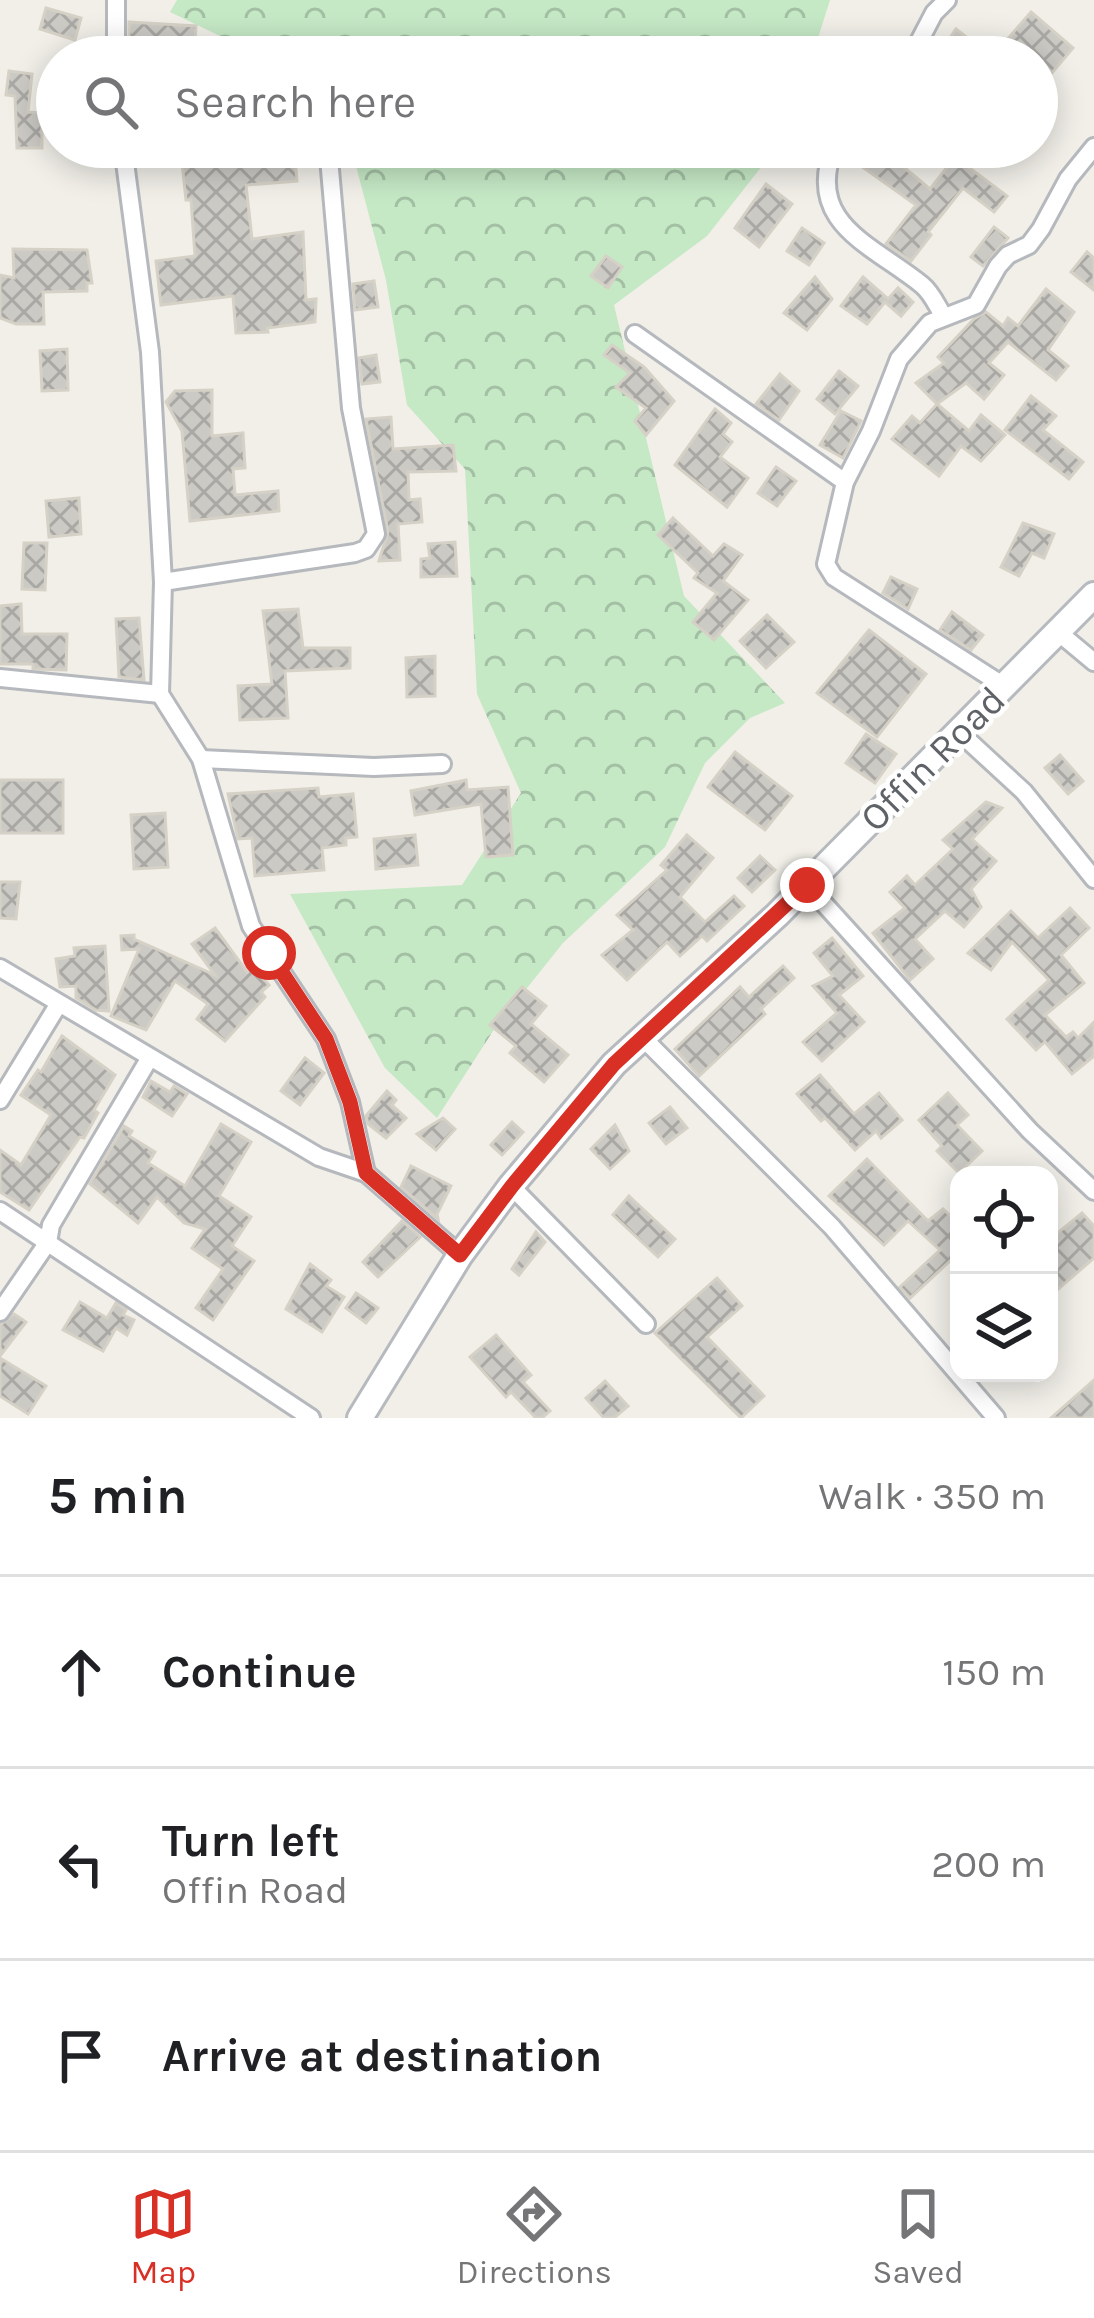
<!DOCTYPE html>
<meta charset="utf-8">
<style>
:root{--surface:#fff;--page:#f6f6f6;--text:#202124;--muted:#757577;--line:#e0e0e0;--accent:#d93025}
body{margin:0;font-family:Karla,sans-serif;background:var(--page);color:var(--text)}
.controls{position:absolute;right:36px;bottom:36px;display:grid;overflow:hidden;border-radius:24px;box-shadow:0 6px 30px #0003}
.controls button{width:108px;height:108px;display:grid;place-items:center;padding:0;border:0;border-bottom:3px solid var(--line);background:var(--surface);color:var(--text);font:60px sans-serif}
.stop{position:absolute;width:36px;height:36px;margin:-27px;border:9px solid #d93025;border-radius:50%;background:#fff}
.stop.end{background:#d93025;border-color:#fff;box-shadow:0 3px 12px #0008}
.list{margin:0;padding:0;list-style:none}
h2{display:flex;justify-content:space-between;align-items:center;height:156px;margin:0;padding:0 48px;font-size:51px}
h2 small{font-size:39px;font-weight:400;color:var(--muted)}
.list li{display:grid;grid-template-columns:78px 1fr auto;gap:36px;align-items:center;box-sizing:border-box;height:192px;padding:0 48px;border-top:3px solid var(--line)}
.list b{display:block;font-size:45px;white-space:nowrap}
.list p{margin:0;font-size:39px;white-space:nowrap;color:var(--muted)}
.list em{font-size:39px;font-style:normal;color:var(--muted)}
.icon{flex:none;width:66px;height:66px;fill:none;stroke:currentColor;stroke-width:2;stroke-linecap:round;stroke-linejoin:round}
.map{position:relative;flex:none;width:1094px;height:1418px;overflow:hidden}
.search{position:absolute;background:var(--surface);box-shadow:0 6px 30px #0003;left:36px;right:36px;top:36px;height:132px;display:flex;align-items:center;gap:30px;box-sizing:border-box;padding:0 42px;border-radius:66px;color:var(--muted);font-size:45px}
.sheet{height:732px;background:var(--surface)}
nav{display:flex;justify-content:space-around;align-items:center;box-sizing:border-box;height:168px;border-top:3px solid var(--line);background:var(--surface);font-size:33px;color:var(--muted)}
nav a{display:grid;justify-items:center;gap:6px}
nav .on{color:var(--accent)}
.map>svg:first-child{display:block}
.forest{fill:url(#forest-crowns)}
.building{fill:url(#building-cross-hatch);stroke:#d6d1c6;stroke-width:3}
.lines{fill:none;stroke-linecap:round;stroke-linejoin:round}
.street-casing{stroke:#b5b8bc;stroke-width:22}
.secondary-casing{stroke:#b6babf;stroke-width:30}
.street{stroke:#fff;stroke-width:16}
.secondary{stroke:#fff;stroke-width:24}
.route{stroke:#d93025;stroke-width:15}
.labels{text-anchor:middle;stroke-width:9;stroke-linejoin:round;paint-order:stroke}
.street-label{font-size:39px;fill:#5f6368;stroke:#fff}
</style>
<div class="map">
<svg width="1094" height="1418" viewBox="0 0 1094 1418">
<defs>
<pattern id="forest-crowns" width="20" height="18" patternUnits="userSpaceOnUse" patternTransform="scale(3)"><rect width="20" height="18" fill="#c5e8c5"/><path d="M2 6a3 3 0 1 1 6 0M12 15a3 3 0 1 1 6 0" fill="none" stroke="#a3c0a4"/></pattern>
<pattern id="building-cross-hatch" width="8" height="8" patternUnits="userSpaceOnUse" patternTransform="scale(3)"><rect width="8" height="8" fill="#cccac5"/><path d="M0 0l8 8M0 8l8-8" fill="none" stroke="#a9a8a4"/></pattern>
</defs>
<rect width="100%" height="100%" fill="#f1efe8"/>
<g class="forest">
<polygon points="177,0 830,0 812,57 264,57 170,12"/>
<polygon points="351,147 777,147 707,236 614,305 684,596 785,703 750,718 705,763 665,847 563,943 495,1028 437,1118 385,1068 290,894 462,885 521,793 477,694 465,469 407,405 386,280"/>
</g>
<g class="building">
<polygon points="46,8 81,18 75,40 40,29"/>
<polygon points="1031,12 1073,48 1046,80 1037,73 1037,57 992,57"/>
<polygon points="129,22 196,26 194,57 129,57"/>
<polygon points="956,29 992,57 937,57"/>
<polygon points="9,71 32,74 28,112 42,113 42,148 17,148 15,96 6,95"/>
<polygon points="219,147 294,147 297,181 246,185 252,239 303,232 306,300 316,299 315,322 267,328 268,332 236,333 233,296 161,305 156,261 195,256 191,200 186,200 181,154 219,152"/>
<polygon points="865,147 904,147 894,159 930,189 955,157 1007,196 994,212 963,188 928,232 931,235 911,261 886,244 916,205 854,161"/>
<polygon points="766,184 792,204 759,247 735,228"/>
<polygon points="994,227 1008,238 983,266 971,257"/>
<polygon points="802,228 824,243 809,265 787,251"/>
<polygon points="13,249 87,250 92,283 87,283 87,291 43,292 44,324 16,324 0,318 0,275 14,278"/>
<polygon points="1087,252 1094,258 1094,290 1071,272"/>
<polygon points="606,256 622,267 608,288 591,276"/>
<polygon points="815,277 832,299 807,330 784,313"/>
<polygon points="863,277 888,299 898,288 913,302 901,316 885,302 867,324 841,306"/>
<polygon points="374,281 378,307 355,310 353,284"/>
<polygon points="1046,289 1074,312 1048,350 1068,366 1056,380 1008,342 989,363 1004,375 984,399 966,383 937,404 916,383 944,363 938,357 974,319 986,312 1003,326 1008,318 1018,326"/>
<polygon points="612,345 644,367 674,401 646,435 635,421 646,408 616,387 630,373 604,355"/>
<polygon points="67,349 68,390 42,391 40,351"/>
<polygon points="376,355 380,382 362,384 359,358"/>
<polygon points="839,371 858,386 835,414 817,399"/>
<polygon points="780,374 799,391 779,420 756,404"/>
<polygon points="212,390 212,436 243,433 245,468 233,469 235,495 278,491 279,511 190,521 182,431 166,402 175,391"/>
<polygon points="1031,396 1056,416 1043,430 1083,462 1069,479 1005,430"/>
<polygon points="937,404 969,431 981,415 1005,435 981,461 961,446 939,476 892,439 912,416 920,423"/>
<polygon points="715,409 731,423 723,434 732,442 720,457 748,478 727,507 675,465"/>
<polygon points="841,411 861,421 843,458 820,445"/>
<polygon points="391,417 393,449 453,445 456,471 408,472 409,500 420,499 422,522 398,524 400,560 379,561 388,532 366,419"/>
<polygon points="776,467 796,481 777,506 758,493"/>
<polygon points="79,498 81,534 49,537 46,501"/>
<polygon points="673,518 713,556 724,544 742,555 723,581 748,600 714,640 693,622 717,593 694,578 698,573 658,535"/>
<polygon points="1023,523 1054,534 1044,558 1032,553 1019,576 1001,567"/>
<polygon points="455,542 457,576 421,577 421,559 430,558 428,544"/>
<polygon points="24,543 47,543 45,590 22,589"/>
<polygon points="891,577 917,589 908,609 883,593"/>
<polygon points="21,604 22,634 67,634 66,670 33,669 33,664 0,664 0,606"/>
<polygon points="298,609 303,648 350,648 350,668 285,671 288,718 240,720 238,686 272,684 263,611"/>
<polygon points="952,612 983,635 971,650 940,630"/>
<polygon points="767,615 794,642 766,668 740,641"/>
<polygon points="139,618 144,680 119,677 116,619"/>
<polygon points="869,630 926,674 877,737 817,693"/>
<polygon points="435,656 435,696 407,697 406,658"/>
<polygon points="866,734 896,754 875,783 846,763"/>
<polygon points="735,752 792,796 765,830 708,787"/>
<polygon points="1060,755 1083,781 1068,794 1045,768"/>
<rect x="0" y="780" width="63" height="53"/>
<polygon points="466,780 467,790 508,787 513,855 486,857 481,804 415,815 411,791"/>
<polygon points="318,788 319,797 353,794 357,837 346,838 346,845 322,848 324,870 255,876 252,838 238,839 228,794"/>
<polygon points="986,802 1002,808 972,839 996,861 971,889 981,907 964,927 945,911 915,939 933,959 910,980 873,933 905,908 890,892 907,876 915,885 953,849 943,840"/>
<polygon points="165,813 168,867 134,869 131,815"/>
<polygon points="415,835 418,865 376,869 374,839"/>
<polygon points="687,835 713,858 680,897 705,922 734,896 744,906 707,941 702,936 680,956 667,942 627,980 602,955 633,930 617,915 667,870 661,865"/>
<polygon points="760,856 775,870 752,892 738,878"/>
<polygon points="0,882 20,882 16,919 0,918"/>
<polygon points="1070,908 1089,928 1061,955 1084,983 1045,1015 1066,1037 1073,1032 1078,1038 1094,1022 1094,1056 1072,1074 1045,1042 1036,1050 1007,1019 1049,980 1012,942 991,970 968,953 1011,911 1038,938"/>
<polygon points="215,928 247,972 253,967 269,985 261,992 265,997 225,1041 197,1019 208,1004 175,981 146,1030 111,1016 139,949 122,950 121,936 134,935 134,939 215,975 192,944"/>
<polygon points="832,938 863,976 839,995 864,1022 822,1061 803,1042 837,1013 813,986 833,976 814,953"/>
<polygon points="105,946 109,1011 96,1010 76,998 76,986 60,987 56,959 75,956 74,948"/>
<polygon points="783,966 794,978 761,1009 765,1014 699,1076 675,1049 740,987 749,997"/>
<polygon points="522,987 546,1006 531,1024 568,1055 544,1082 510,1053 516,1046 490,1025"/>
<polygon points="62,1036 115,1075 94,1110 98,1113 84,1138 80,1137 29,1210 0,1192 0,1150 21,1165 51,1115 21,1095 38,1070 41,1072"/>
<polygon points="305,1058 324,1073 300,1105 281,1091"/>
<polygon points="820,1075 854,1114 879,1093 902,1120 881,1138 876,1131 855,1150 825,1118 821,1121 797,1094"/>
<polygon points="151,1081 170,1092 174,1086 187,1094 172,1116 143,1097"/>
<polygon points="387,1091 396,1100 392,1105 406,1118 386,1138 368,1124 366,1116"/>
<polygon points="948,1093 968,1115 957,1125 982,1151 959,1173 937,1151 942,1146 919,1120"/>
<polygon points="670,1107 687,1128 666,1144 649,1123"/>
<polygon points="443,1118 455,1129 436,1150 417,1134"/>
<polygon points="512,1122 523,1132 502,1155 491,1145"/>
<polygon points="221,1124 251,1142 219,1196 251,1217 232,1246 254,1261 213,1320 196,1308 223,1269 192,1248 205,1229 184,1223 157,1197 138,1223 90,1184 124,1126 132,1131 129,1136 155,1152 148,1163 185,1186"/>
<polygon points="615,1125 629,1151 610,1169 591,1149"/>
<polygon points="867,1159 928,1221 943,1209 959,1224 959,1268 951,1260 910,1298 900,1287 940,1250 908,1221 884,1245 829,1196"/>
<polygon points="411,1166 451,1186 437,1214 438,1219 401,1187"/>
<polygon points="629,1196 675,1239 658,1257 613,1215"/>
<polygon points="1082,1213 1094,1226 1094,1258 1049,1297 1049,1240"/>
<polygon points="402,1221 420,1237 378,1277 363,1262"/>
<polygon points="536,1232 545,1242 519,1275 512,1269"/>
<polygon points="310,1264 331,1280 326,1286 344,1297 322,1332 286,1309"/>
<polygon points="717,1278 742,1306 707,1337 764,1396 741,1418 655,1333"/>
<polygon points="356,1293 378,1308 366,1323 346,1308"/>
<polygon points="80,1302 107,1318 116,1303 126,1310 123,1315 134,1320 127,1335 116,1328 103,1351 63,1330"/>
<polygon points="14,1314 26,1322 0,1356 0,1325"/>
<polygon points="496,1335 531,1375 523,1382 550,1411 542,1418 536,1418 511,1392 506,1397 470,1357"/>
<polygon points="0,1358 46,1386 28,1414 0,1396"/>
<polygon points="1094,1380 1094,1418 1051,1418"/>
<polygon points="605,1381 628,1406 614,1418 604,1418 586,1398"/>
</g>
<g class="lines">
<defs>
<g id="street">
<polyline points="116,0 116,57"/>
<polyline points="911,57 934,13 947,0"/>
<polyline points="123,147 150,352 163,582 160,694 201,759 251,926 326,1039 350,1102 366,1173"/>
<path d="M 834,147 C 804,224 873,245 922,285 C 932,293 937,306 944,317"/>
<polyline points="635,334 845,482"/>
<polyline points="163,582 355,553 366,549 376,534 351,408 328,147"/>
<polyline points="1058,632 1094,662"/>
<polyline points="0,678 160,694"/>
<polyline points="1004,686 834,577 826,564 845,482 871,431 899,359 930,323 976,305 998,266 1008,255 1029,245 1041,229 1068,179 1094,147"/>
<polyline points="959,732 1024,792 1094,879"/>
<polyline points="201,759 374,767 442,764"/>
<polyline points="807,885 1030,1131 1094,1191"/>
<polyline points="0,968 319,1157 366,1173 460,1255"/>
<polyline points="643,1038 832,1227 996,1418"/>
<polyline points="0,1100 58,1005"/>
<polyline points="511,1186 646,1324"/>
<polyline points="0,1211 311,1418"/>
<polyline points="0,1312 48,1242 51,1225 149,1059"/>
</g>
<polyline id="secondary" points="360,1418 460,1255 511,1186 614,1064 777,915 1094,595"/>
</defs>
<use href="#street" class="street-casing"/>
<use href="#secondary" class="secondary-casing"/>
<use href="#street" class="street"/>
<use href="#secondary" class="secondary"/>
</g>
<g class="lines">
<polyline class="route" points="269,953 326,1039 350,1102 366,1173 460,1255 512,1186 614,1064 807,885"/>
</g>
<g class="labels">
<g class="street-label">
<text transform="translate(932 758) rotate(-45)" y="14">Offin Road</text>
</g>
</g>
</svg>
<div class="controls">
<button><svg class="icon" aria-label="locate" viewBox="0 0 24 24"><circle cx="12" cy="12" r="6"/><path d="M12 2v4M12 18v4M2 12h4M18 12h4"/></svg></button>
<button><svg class="icon" aria-label="layers" viewBox="0 0 24 24"><path d="M12 4l9 5-9 5-9-5zM3 14l9 5 9-5"/></svg></button>
</div>
<div class="stop" style="left:269px;top:953px"></div>
<div class="stop end" style="left:807px;top:885px"></div>
<div class="search"><svg class="icon" aria-label="search" viewBox="0 0 24 24"><circle cx="10" cy="10" r="6"/><path d="M15 15l6 6"/></svg>Search here</div>
</div>
<section class="sheet">
<h2>5 min<small>Walk · 350 m</small></h2>
<ul class="list">
<li><svg class="icon" aria-label="ahead" viewBox="0 0 24 24"><path d="M12 20V5M6 11l6-6 6 6"/></svg><div><b>Continue</b></div><em>150 m</em></li>
<li><svg class="icon" aria-label="left" viewBox="0 0 24 24"><path d="M17 20v-9H6M10 6l-5 5 5 5"/></svg><div><b>Turn left</b><p>Offin Road</p></div><em>200 m</em></li>
<li><svg class="icon" aria-label="arrive" viewBox="0 0 24 24"><path d="M6 21V4h12l-3 4 3 4H6"/></svg><div><b>Arrive at destination</b></div></li>
</ul>
</section>
<nav>
<a class="on"><svg class="icon" aria-label="map" viewBox="0 0 24 24"><path d="M3 6l6-2 6 2 6-2v14l-6 2-6-2-6 2zM9 4v14M15 6v14"/></svg>Map</a>
<a><svg class="icon" aria-label="directions" viewBox="0 0 24 24"><path d="M12 3l9 9-9 9-9-9zM9 14v-3h6M13 9l2 2-2 2"/></svg>Directions</a>
<a><svg class="icon" aria-label="saved" viewBox="0 0 24 24"><path d="M7 4h10v16l-5-4-5 4z"/></svg>Saved</a>
</nav>
